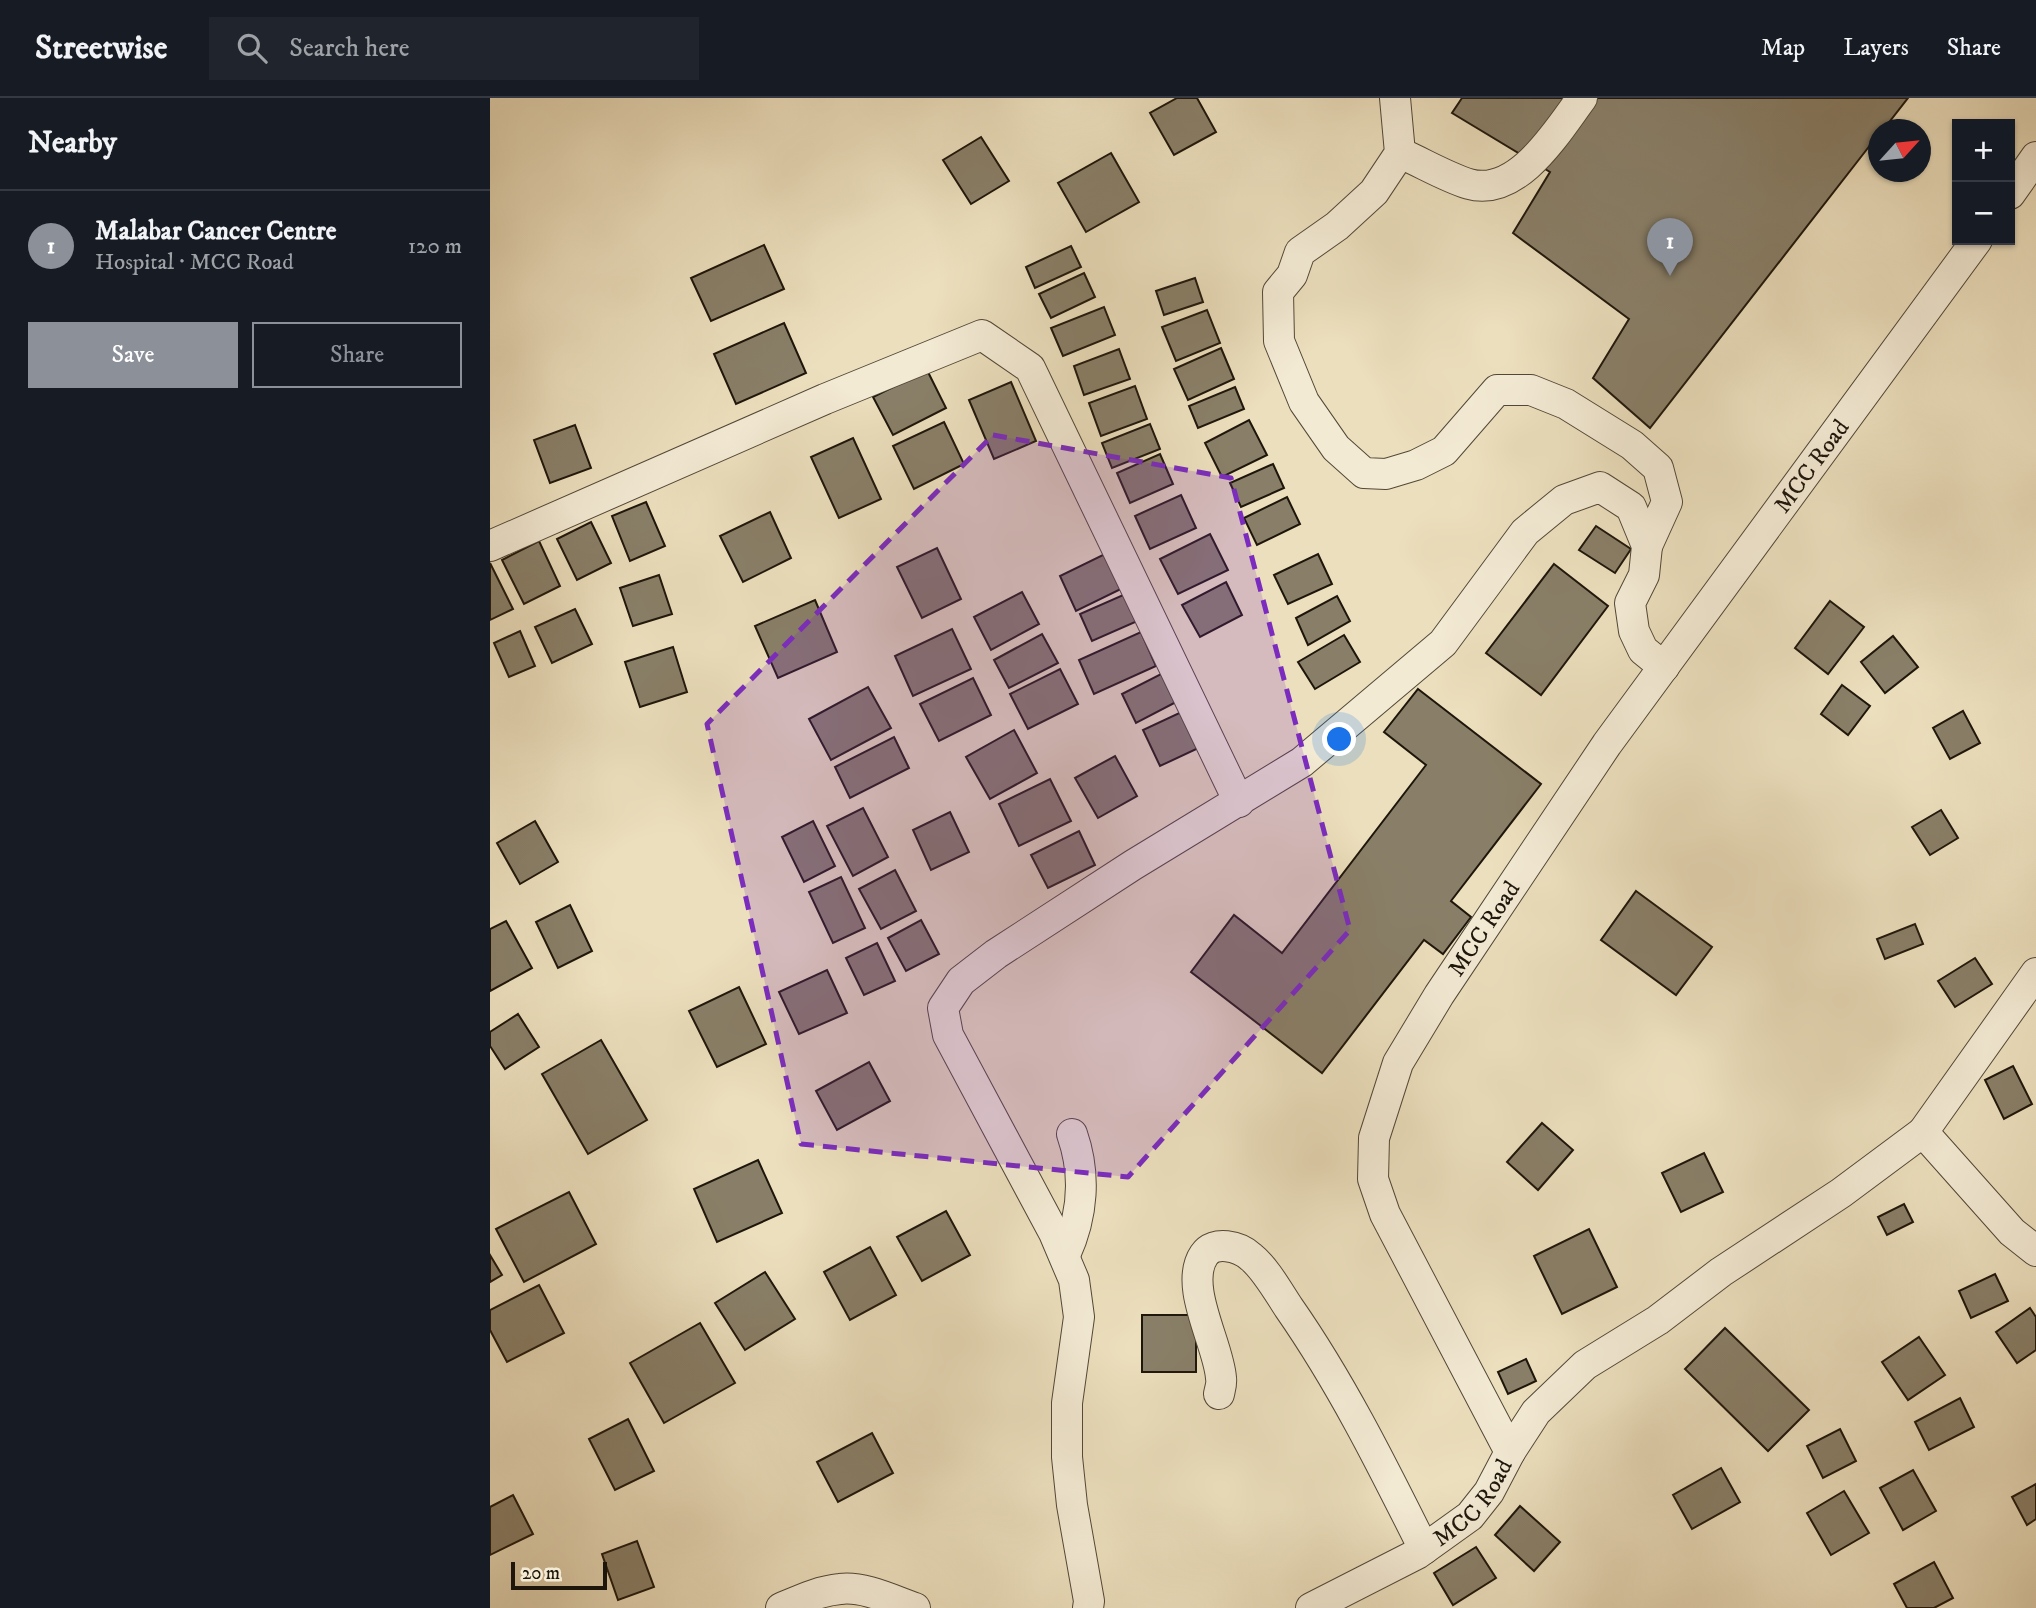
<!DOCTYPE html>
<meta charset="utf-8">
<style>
:root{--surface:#171b24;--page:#20242c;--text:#f1f3f6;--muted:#9ea1a6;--line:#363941;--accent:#8c9099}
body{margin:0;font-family:"IM FELL DW Pica",serif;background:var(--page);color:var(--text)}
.controls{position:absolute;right:21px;top:21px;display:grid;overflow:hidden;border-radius:0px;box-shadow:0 2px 5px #0004}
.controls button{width:63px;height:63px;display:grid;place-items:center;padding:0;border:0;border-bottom:2px solid var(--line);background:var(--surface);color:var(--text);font:35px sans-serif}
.compass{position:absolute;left:1378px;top:21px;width:63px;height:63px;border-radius:50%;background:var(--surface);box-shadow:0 2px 5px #0004;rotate:63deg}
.scale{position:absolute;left:21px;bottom:18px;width:96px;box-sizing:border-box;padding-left:7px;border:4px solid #1e160b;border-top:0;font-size:19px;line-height:24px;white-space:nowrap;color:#1e160b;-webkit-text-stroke:5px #f3ead4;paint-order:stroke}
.you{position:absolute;left:850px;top:642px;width:24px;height:24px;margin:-18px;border:5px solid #fff;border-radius:50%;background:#1a73e8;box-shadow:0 0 0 10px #1a73e833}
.badge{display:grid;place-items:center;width:46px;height:46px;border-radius:50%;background:var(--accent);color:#fff;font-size:23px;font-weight:700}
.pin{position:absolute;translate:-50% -58px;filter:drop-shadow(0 2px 4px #0008)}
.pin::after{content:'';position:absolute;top:37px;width:24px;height:21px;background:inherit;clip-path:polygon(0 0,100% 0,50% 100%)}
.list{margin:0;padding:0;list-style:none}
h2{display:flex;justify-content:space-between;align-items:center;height:91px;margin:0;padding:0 28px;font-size:30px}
h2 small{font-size:23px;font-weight:400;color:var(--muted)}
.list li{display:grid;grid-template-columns:46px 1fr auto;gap:21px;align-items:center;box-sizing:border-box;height:112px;padding:0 28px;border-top:2px solid var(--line)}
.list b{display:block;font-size:26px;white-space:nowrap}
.list p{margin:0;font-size:23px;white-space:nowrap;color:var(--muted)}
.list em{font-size:23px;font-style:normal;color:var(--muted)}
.actions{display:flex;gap:14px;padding:21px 28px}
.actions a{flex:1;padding:16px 0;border:2px solid var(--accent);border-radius:0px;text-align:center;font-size:24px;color:var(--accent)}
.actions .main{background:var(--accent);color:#fff}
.icon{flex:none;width:38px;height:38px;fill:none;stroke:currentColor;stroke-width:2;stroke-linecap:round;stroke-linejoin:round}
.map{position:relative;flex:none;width:1546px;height:1510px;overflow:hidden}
header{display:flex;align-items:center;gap:42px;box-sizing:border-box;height:98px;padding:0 35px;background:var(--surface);border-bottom:2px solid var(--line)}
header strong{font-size:33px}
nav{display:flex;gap:38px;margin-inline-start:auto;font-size:24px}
.search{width:490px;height:63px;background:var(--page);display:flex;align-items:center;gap:18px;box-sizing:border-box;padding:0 24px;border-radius:0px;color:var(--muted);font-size:26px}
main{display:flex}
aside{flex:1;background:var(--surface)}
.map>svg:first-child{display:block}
.building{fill:#897f68;stroke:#1e160b;stroke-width:2}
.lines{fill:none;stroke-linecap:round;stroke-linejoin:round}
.minor-casing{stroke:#524838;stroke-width:32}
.minor{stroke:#f3ead4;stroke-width:30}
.marked{fill:#7b2cbf;fill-opacity:0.2;stroke:#7b2cbf;stroke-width:5;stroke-dasharray:14 9;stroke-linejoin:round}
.labels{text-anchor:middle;stroke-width:5;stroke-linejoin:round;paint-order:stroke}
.street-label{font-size:24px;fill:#1e160b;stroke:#f3ead4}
</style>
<header>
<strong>Streetwise</strong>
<div class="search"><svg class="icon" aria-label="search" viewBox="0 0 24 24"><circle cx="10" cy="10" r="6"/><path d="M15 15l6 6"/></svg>Search here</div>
<nav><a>Map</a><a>Layers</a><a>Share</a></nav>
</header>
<main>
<aside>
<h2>Nearby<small></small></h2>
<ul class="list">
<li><span class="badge">1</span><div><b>Malabar Cancer Centre</b><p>Hospital · MCC Road</p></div><em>120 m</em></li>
</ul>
<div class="actions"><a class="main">Save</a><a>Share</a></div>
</aside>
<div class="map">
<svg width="1546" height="1510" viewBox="0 0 1546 1510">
<rect width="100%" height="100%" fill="#ecdfbd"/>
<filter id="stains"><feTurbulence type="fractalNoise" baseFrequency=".00286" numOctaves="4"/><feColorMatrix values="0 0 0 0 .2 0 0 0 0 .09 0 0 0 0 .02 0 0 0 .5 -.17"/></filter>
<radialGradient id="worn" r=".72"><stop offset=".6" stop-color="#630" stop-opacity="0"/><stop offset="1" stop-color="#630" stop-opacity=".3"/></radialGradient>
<g class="building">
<polygon points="687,0 707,0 726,34 684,57 660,15"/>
<polygon points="972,0 1418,0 1393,32 1388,32 1388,37 1160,330 1103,280 1139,221 1023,135 1060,74 962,15"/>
<polygon points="491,39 519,83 481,106 453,62"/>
<polygon points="621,55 649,104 596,134 568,85"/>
<polygon points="274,147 294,191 221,223 201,180"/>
<polygon points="581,148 591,169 545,190 536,169"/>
<polygon points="594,175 605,199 561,220 549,196"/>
<polygon points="705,180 713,204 674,217 666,193"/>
<polygon points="614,209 625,237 573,258 561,230"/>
<polygon points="717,212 730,245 686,263 672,229"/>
<polygon points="294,225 316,275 246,306 224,256"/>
<polygon points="731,250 744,281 698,302 684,271"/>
<polygon points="629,251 640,281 594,297 584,268"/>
<polygon points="437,272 456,310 403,337 383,299"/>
<polygon points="521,284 546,343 504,361 479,302"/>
<polygon points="645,288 657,321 611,338 599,305"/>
<polygon points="745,289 754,311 708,330 699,308"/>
<polygon points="759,322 777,357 732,379 715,345"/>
<polygon points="454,324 474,366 424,391 403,348"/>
<polygon points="660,326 670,351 622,370 612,345"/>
<polygon points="85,327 101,370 60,385 44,342"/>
<polygon points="363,340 391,401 349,420 321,359"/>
<polygon points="670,356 683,386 640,405 627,375"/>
<polygon points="783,366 794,390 751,409 740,385"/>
<polygon points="691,397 706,430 660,451 645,418"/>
<polygon points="797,399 810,426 767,447 754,420"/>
<polygon points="156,404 175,448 140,463 122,418"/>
<polygon points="280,414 301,460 253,484 230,438"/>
<polygon points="101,424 121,465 87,482 67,441"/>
<polygon points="1106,428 1141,451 1125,475 1089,452"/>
<polygon points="720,436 738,472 688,496 670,461"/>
<polygon points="49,443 70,488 34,506 12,462"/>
<polygon points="447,450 471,501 432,520 407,469"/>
<polygon points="621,453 637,488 586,513 570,478"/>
<polygon points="828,456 842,486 798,506 784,477"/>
<polygon points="0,465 23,511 0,522"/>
<polygon points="1064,466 1118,508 1051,597 996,555"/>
<polygon points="169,477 182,516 143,528 130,490"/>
<polygon points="736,484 752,517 710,539 692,507"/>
<polygon points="532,494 549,526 501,552 484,519"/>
<polygon points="640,494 652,521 602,543 590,516"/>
<polygon points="847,498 860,523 818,547 806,520"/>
<polygon points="325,502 347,554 288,580 265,528"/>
<polygon points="1340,503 1374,529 1338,576 1305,550"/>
<polygon points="85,511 102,546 62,565 45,529"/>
<polygon points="462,531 481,571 423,598 405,558"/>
<polygon points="30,533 45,568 19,579 4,545"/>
<polygon points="651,534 666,568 604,596 589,562"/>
<polygon points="552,536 568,565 519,590 504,562"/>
<polygon points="854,537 870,564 825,591 808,564"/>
<polygon points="1403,538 1428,569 1395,595 1371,564"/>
<polygon points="183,549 197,594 150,609 135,564"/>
<polygon points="570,571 588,606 538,631 520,596"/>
<polygon points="673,575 688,603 646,625 632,596"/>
<polygon points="483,580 501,617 449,643 430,606"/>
<polygon points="1352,587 1380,608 1358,637 1331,616"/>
<polygon points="378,589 401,630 341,662 319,621"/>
<polygon points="928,591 1051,686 961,803 981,819 953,856 934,842 832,975 701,874 744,817 792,855 936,667 894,634"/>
<polygon points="700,610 717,646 670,668 653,632"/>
<polygon points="1473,613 1490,645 1460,661 1443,630"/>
<polygon points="524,632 547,675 500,701 476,659"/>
<polygon points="404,639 419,670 360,700 345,669"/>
<polygon points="625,658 647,698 608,720 585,680"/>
<polygon points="560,681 581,723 529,748 509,706"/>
<polygon points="373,710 398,759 363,778 337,728"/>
<polygon points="1451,712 1468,740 1440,757 1422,729"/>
<polygon points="460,714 479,754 441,772 423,732"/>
<polygon points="45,723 68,764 30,786 7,745"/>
<polygon points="323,723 345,768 314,784 292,739"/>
<polygon points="589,733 605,767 558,790 541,757"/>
<polygon points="405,772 426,813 391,831 369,791"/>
<polygon points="351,779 375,830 343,845 319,794"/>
<polygon points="1146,793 1222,849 1186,897 1111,842"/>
<polygon points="80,807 102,853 68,870 46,824"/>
<polygon points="431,822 449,856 416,873 398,840"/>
<polygon points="16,823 42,870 0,893 0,831"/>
<polygon points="1425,826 1433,846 1395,861 1387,841"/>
<polygon points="387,845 405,883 374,897 356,860"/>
<polygon points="1485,860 1502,886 1465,909 1448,883"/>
<polygon points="337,872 357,915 309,936 289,894"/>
<polygon points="249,889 276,946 227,969 199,913"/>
<polygon points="28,916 49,949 15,971 0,948 0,934"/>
<polygon points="111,942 157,1022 98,1056 52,976"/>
<polygon points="379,964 400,1003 347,1032 326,993"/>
<polygon points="1523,968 1542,1006 1514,1021 1495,982"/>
<polygon points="1052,1025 1083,1052 1048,1092 1017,1064"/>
<polygon points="1214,1055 1233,1094 1191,1114 1172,1075"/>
<polygon points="268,1062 292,1115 227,1144 204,1091"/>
<polygon points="79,1094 106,1146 34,1184 6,1131"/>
<polygon points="1414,1106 1423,1124 1397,1137 1388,1119"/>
<polygon points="456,1113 480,1157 432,1183 407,1139"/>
<polygon points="1099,1131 1127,1189 1072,1216 1044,1158"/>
<polygon points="380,1149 406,1197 360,1222 334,1174"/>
<polygon points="0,1157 12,1177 0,1184"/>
<polygon points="275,1174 305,1221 255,1252 225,1205"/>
<polygon points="1505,1176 1518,1203 1481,1220 1469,1193"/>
<polygon points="49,1187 74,1235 17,1264 0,1232 0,1212"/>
<polygon points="1540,1210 1546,1219 1546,1252 1527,1265 1506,1234"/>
<rect x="652" y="1217" width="54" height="57"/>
<polygon points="210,1225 245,1285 174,1325 140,1265"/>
<polygon points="1235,1230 1319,1312 1278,1353 1195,1271"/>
<polygon points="1429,1239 1455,1277 1418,1302 1392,1264"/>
<polygon points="1036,1261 1046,1283 1018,1296 1008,1274"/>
<polygon points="1470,1300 1484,1329 1439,1352 1425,1324"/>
<polygon points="138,1321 164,1373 125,1392 99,1341"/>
<polygon points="1350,1331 1366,1363 1333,1380 1317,1348"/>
<polygon points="382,1335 403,1375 348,1404 327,1364"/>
<polygon points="1231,1370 1250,1404 1202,1431 1183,1397"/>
<polygon points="1423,1372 1446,1413 1413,1432 1390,1390"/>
<polygon points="1546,1386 1546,1421 1537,1427 1522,1399"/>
<polygon points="1354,1393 1379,1435 1341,1457 1317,1415"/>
<polygon points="23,1397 43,1436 0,1457 0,1409"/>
<polygon points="1030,1408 1070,1444 1044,1473 1005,1437"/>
<polygon points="147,1443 164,1489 128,1502 112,1456"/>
<polygon points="986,1449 1006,1480 963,1507 944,1475"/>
<polygon points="1444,1464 1463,1500 1444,1510 1417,1510 1404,1486"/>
</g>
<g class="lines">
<defs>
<g id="minor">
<polyline points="905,0 910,55 884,94 847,128 810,154 802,177 788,194 789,243 814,304 846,350 874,375 896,376 926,367 954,353 1007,292 1041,292 1076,306 1142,347 1168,370 1177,404 1157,448"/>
<path d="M 910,55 C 933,65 956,79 979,86 C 1028,100 1068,32 1092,0"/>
<polyline points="1520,96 1546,59"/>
<polyline points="0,448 335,301 492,237 540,270 749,704"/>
<polyline points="1546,875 1433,1034 1522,1134 1546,1153"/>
<path d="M 575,1157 C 593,1118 596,1076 582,1036"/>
<path d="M 729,1296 C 730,1291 732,1285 731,1280 C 729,1247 693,1188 714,1157 C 724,1142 749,1148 761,1159 C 775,1170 789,1195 799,1210 C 852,1286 893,1369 934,1451"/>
<polyline points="1020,1354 1046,1314 1095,1267 1168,1222 1231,1174 1351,1095 1433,1034"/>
<path d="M 291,1510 C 310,1502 329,1493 350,1491 C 374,1488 402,1502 425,1510"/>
<polyline points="598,1510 599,1503 582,1407 577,1359 577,1305 589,1219 584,1182 564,1135 458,937 453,910 471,883 506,856 643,767 812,664 953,545 1035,434 1074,402 1110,389 1141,409 1157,448 1154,477 1140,505 1144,533 1153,552 1174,569"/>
<path id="s1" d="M 821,1510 L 927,1456 L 980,1418 L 999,1394 L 1020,1354 L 895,1116 L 883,1081 L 884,1040 L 908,965 L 949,897 L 1117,646 L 1487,142"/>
</g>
</defs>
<use href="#minor" class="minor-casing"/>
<use href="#minor" class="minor"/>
</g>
<path class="marked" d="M 503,337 L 741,380 L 860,832 L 638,1079 L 311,1046 L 217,626 Z"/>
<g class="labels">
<g class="street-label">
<text dy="8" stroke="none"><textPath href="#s1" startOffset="1412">MCC Road</textPath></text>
<text dy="8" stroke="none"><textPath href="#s1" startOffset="845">MCC Road</textPath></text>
<text dy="8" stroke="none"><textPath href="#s1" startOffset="196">MCC Road</textPath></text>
</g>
</g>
<rect width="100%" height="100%" filter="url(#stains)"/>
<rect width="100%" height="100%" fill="url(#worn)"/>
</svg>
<div class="controls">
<button>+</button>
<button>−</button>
</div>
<svg class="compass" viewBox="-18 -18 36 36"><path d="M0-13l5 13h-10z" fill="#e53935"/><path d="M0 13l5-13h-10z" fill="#9ea1a6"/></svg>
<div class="scale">20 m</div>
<div class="you"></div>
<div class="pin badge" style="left:1180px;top:178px">1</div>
</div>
</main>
